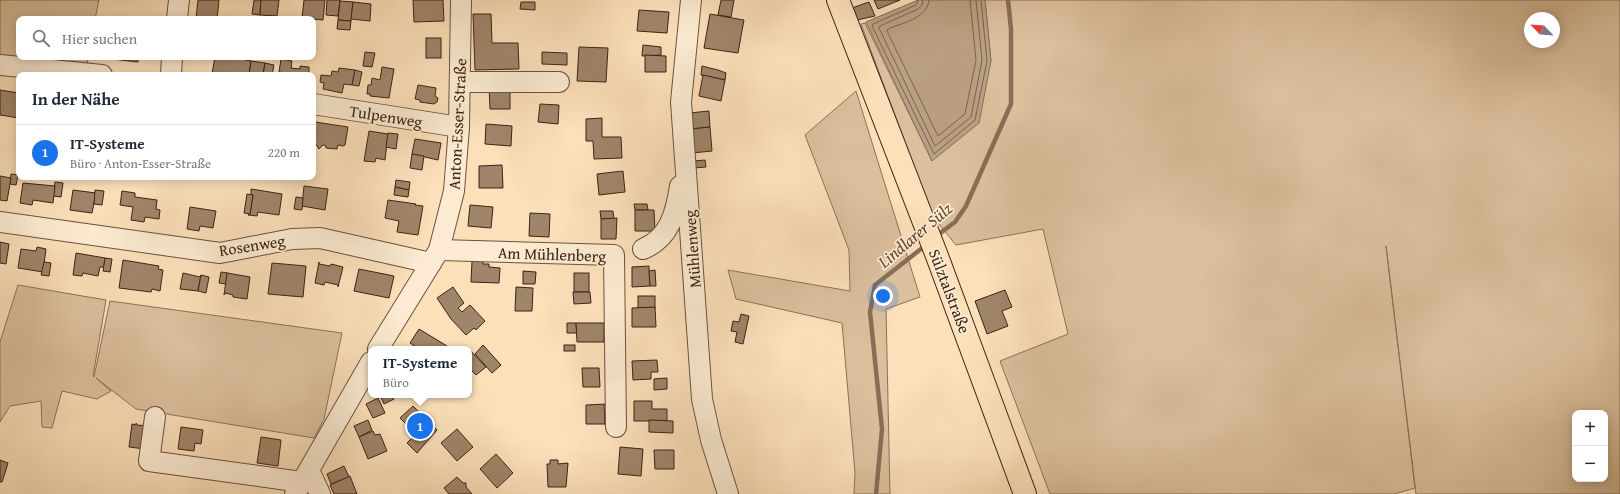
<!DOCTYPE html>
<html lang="de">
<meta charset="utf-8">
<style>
:root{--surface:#fff;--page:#f6f6f7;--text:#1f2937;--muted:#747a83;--line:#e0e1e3;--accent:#1a73e8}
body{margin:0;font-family:"Gentium Book Plus",serif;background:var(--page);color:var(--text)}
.controls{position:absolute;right:12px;bottom:12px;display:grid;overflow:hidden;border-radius:8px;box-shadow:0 2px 10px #0003}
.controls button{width:36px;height:36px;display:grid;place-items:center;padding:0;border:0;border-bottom:1px solid var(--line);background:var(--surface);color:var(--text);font:20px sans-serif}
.compass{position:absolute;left:1524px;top:12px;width:36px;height:36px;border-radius:50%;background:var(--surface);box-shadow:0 2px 10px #0003;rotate:295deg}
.you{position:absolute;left:883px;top:296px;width:14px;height:14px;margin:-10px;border:3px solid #fff;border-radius:50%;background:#1a73e8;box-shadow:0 0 0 6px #1a73e833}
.badge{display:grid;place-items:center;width:26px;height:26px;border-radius:50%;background:var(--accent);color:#fff;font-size:13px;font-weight:700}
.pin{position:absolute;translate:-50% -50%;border:2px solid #fff;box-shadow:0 1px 4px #0006}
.popup{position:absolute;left:368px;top:346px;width:104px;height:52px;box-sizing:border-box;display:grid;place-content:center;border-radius:8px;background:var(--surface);filter:drop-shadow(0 1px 3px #0005);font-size:13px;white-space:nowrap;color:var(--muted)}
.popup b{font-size:15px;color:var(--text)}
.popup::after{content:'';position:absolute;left:50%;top:100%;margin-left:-8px;border:8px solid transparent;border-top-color:var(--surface)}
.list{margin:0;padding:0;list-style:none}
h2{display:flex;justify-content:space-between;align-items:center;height:52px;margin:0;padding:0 16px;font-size:17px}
h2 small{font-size:13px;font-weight:400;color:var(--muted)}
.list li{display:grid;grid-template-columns:26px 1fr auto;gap:12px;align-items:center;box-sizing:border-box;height:56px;padding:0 16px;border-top:1px solid var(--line)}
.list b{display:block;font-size:15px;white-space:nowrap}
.list p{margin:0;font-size:13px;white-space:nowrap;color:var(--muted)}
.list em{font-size:13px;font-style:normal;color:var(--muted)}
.icon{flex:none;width:22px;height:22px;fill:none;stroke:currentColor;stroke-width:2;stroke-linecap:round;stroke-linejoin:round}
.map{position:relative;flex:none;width:1620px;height:494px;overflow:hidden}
.search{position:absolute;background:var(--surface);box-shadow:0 2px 10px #0003;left:16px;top:16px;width:300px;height:44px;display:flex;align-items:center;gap:10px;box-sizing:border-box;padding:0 14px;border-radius:8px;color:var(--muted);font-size:15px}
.panel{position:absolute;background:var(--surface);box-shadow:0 2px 10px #0003;left:16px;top:72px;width:300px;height:108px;border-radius:8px}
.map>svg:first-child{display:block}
.green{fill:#dbc09e;stroke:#8c7259;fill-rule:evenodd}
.water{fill:#baa082;stroke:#886e56}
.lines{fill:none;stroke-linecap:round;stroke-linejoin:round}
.shore{stroke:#7b624b;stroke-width:1}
.stream{stroke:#886e56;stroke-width:4.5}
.building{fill:#9f856a;stroke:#3c2314}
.minor-casing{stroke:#6c523e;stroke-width:22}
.major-casing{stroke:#3c2314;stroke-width:24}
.minor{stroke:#fcebd2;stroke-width:20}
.major{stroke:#fbe0ba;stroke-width:22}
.labels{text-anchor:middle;stroke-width:3.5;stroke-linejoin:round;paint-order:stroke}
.street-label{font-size:16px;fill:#3c2314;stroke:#fcebd2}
.water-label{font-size:17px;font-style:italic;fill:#624835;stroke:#fcebd2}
</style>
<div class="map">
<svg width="1620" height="494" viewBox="0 0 1620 494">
<rect width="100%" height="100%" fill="#fbe0ba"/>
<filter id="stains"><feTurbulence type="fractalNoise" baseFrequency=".005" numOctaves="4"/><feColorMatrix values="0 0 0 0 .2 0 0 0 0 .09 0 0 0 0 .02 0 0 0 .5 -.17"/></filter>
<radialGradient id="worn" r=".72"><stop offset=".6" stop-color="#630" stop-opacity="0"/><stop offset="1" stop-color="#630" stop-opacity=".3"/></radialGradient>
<g class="green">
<polygon points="0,0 99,0 95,19 19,19 19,57 88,57 87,66 0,56"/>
<path d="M 985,0 L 1620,0 L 1620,494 L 1416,494 L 1386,246 L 1415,488 L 1394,494 L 1050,494 L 1000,361 L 1068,334 L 1043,229 L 956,245 L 933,217 L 861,24 L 865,23 L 932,161 L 991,61 ZM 1530,18 L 1554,18 L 1554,42 L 1530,42 ZM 1575,413 L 1605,413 L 1605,479 L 1575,479 Z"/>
<polygon points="856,91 920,297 886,309 890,494 854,494 855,473 842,323 736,299 728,270 850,291 849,250 805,135"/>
<polygon points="18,285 106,300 93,376 94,377 110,301 342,333 324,419 314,438 136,409 96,378 111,391 97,399 62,391 52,428 42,427 41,401 10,406 0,422 0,342"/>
</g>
<polygon class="water" points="918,0 985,0 991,61 979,123 932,161 866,22"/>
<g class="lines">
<g class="shore">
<polyline points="918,0 916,5 873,24 872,26 934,154 975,120 987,61 981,0"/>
<polyline points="923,0 922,5 918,9 880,26 879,28 935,146 971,117 982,60 976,0"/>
<path d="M 929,0 C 928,18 902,23 888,29 L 887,31 L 938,136 L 965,114 L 976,60 L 970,0"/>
</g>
<g class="stream">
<polyline points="935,237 955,222 966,206 1011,104 1011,29 1008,0"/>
<polyline points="876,494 882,429 870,312 875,285 926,245"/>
</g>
</g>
<g class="building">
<polygon points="198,0 219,0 217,19 196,18"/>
<polygon points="254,0 261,0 260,15 252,14"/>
<polygon points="261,0 279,0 277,16 260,15"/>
<polygon points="304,0 325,0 323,20 302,18"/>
<polygon points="327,0 340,0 338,16 326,15"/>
<polygon points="413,0 443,0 444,21 414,22"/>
<polygon points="721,0 734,0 731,17 718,15"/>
<polygon points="874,0 900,0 878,9"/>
<polygon points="340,1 353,2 351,21 338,20"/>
<polygon points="353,2 371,4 370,21 351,19"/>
<polygon points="521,2 535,2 535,10 520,9"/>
<polygon points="869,2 875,16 857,20 852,8"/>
<polygon points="639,10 669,12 667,33 637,31"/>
<polygon points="473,14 491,14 492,43 518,43 519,69 475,70"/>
<polygon points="710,14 744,20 738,53 704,48"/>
<polygon points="338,20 351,21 350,30 337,29"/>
<rect x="426" y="38" width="15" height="20"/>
<polygon points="643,45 661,47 661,55 642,56"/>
<polygon points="579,47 608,48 606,82 577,81"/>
<polygon points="365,52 375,53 372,67 363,66"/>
<polygon points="542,52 567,53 567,65 542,64"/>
<polygon points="645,55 666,56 666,72 645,72"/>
<polygon points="112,57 138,57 138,62 112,59"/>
<polygon points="215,57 231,57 251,61 249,75 212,74"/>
<polygon points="281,59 292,61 291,68 300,69 300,66 309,67 309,75 286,75 286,73 279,72"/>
<polygon points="251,61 265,63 263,75 249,75"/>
<polygon points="265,63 274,65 272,75 263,75"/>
<polygon points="702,66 718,70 726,73 725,80 701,75"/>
<polygon points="382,67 394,69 389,98 370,96 370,94 367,94 368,85 371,85 372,78 380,80"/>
<polygon points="339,68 355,70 352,85 344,84 342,93 323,89 324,83 320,82 321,75 331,76 332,71 338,72"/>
<polygon points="355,70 362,72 359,86 352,85"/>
<polygon points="703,75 725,80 721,101 699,96"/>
<polygon points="418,85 436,88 435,96 438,98 437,102 434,104 420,102 420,100 415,99"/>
<polygon points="489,85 510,85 510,109 490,109"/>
<polygon points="0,90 19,93 19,118 0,115"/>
<polygon points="540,104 559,105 558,124 538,122"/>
<polygon points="709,111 710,127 691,129 689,113"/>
<polygon points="602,118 602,137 621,137 622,158 594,159 593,141 586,141 586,119"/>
<polygon points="315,122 348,127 345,145 343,146 338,145 337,149 326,148 326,146 323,145 319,149 316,144 313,144"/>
<polygon points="486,124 512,126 511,146 485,144"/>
<polygon points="710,127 712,151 692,153 691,129"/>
<polygon points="369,131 388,134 385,160 376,158 375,162 364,161"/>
<polygon points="388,133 398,134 396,149 386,147"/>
<polygon points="415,139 441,143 438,160 412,154"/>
<polygon points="412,154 424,156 422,170 410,168"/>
<polygon points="705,160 706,167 694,168 694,161"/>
<polygon points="502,165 503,188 479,188 479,166"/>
<polygon points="623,171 625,192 599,195 597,174"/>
<polygon points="11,174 18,175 16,185 10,184"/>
<polygon points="0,176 11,178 7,201 0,200"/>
<polygon points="396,180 410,182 409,190 395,187"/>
<polygon points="55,182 63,183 61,197 53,196"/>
<polygon points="23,183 55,186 53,203 33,200 32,205 20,203"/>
<polygon points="304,186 328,189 325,210 302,206"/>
<polygon points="395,187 409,190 408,197 394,195"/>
<polygon points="251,189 282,194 279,215 258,212 257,216 248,215 250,214 253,195 251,195"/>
<polygon points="73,190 96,193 92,213 70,210"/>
<polygon points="95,190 104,191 102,205 94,204"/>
<polygon points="122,191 135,193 135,197 157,200 156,209 160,210 159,219 145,217 144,222 131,220 133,207 120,205"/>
<polygon points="247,194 253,195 250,214 244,213"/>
<polygon points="296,197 303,198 302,210 294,209"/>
<polygon points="388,200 416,204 415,205 423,206 418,235 397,232 399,221 385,218"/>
<polygon points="634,204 647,204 648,210 635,210"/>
<polygon points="470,205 493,207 491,228 468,226"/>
<polygon points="190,207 216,211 213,228 200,226 199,231 187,229"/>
<polygon points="635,210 654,210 655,231 635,231"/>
<polygon points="600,211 613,211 614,219 601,219"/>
<polygon points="530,213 550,214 549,237 529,236"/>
<polygon points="617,218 616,239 601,239 601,219"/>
<polygon points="0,242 9,244 6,264 0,263"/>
<polygon points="37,247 46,249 43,272 18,268 21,249 36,251"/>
<polygon points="76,253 105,258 104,267 100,267 98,276 83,273 82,276 73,275"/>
<polygon points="105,258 112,259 110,272 103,271"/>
<polygon points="123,260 159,266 158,269 163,270 160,291 152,289 151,292 119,288"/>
<polygon points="472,261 483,261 483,264 489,264 489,267 500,268 499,283 471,282"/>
<polygon points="44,262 51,263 49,276 41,275"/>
<polygon points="319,262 319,264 330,266 331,264 343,267 338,287 338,285 325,282 324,285 315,283"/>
<polygon points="272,263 306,266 303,297 268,294"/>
<polygon points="649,266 650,286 632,287 632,267"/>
<polygon points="359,269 394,276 389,298 354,291"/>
<polygon points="655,270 656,286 650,286 649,271"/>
<polygon points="523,271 536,272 535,284 523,284"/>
<polygon points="221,272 228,273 226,284 219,283"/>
<polygon points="183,273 200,277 201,275 198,291 180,289"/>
<polygon points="227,273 250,277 247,299 233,297 233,295 225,293 224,295"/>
<rect x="574" y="273" width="15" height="19"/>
<polygon points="201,275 209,277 206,293 198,291"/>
<polygon points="453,287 464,303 458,308 462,312 470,305 485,321 476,330 474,328 466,335 451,319 437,298"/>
<polygon points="516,287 533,288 532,311 515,311"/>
<polygon points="1005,290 1012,307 1002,311 1008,326 987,334 975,301"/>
<polygon points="573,292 590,292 591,303 574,304"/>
<rect x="638" y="296" width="17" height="12"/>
<polygon points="655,307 656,327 632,327 632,308"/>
<polygon points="741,314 749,316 743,344 735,342 737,332 731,331 733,321 739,322"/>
<polygon points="567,323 576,323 577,333 567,333"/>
<polygon points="576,323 604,323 604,342 577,342"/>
<polygon points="419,329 447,346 445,349 419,349 410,343"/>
<polygon points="483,345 501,365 492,373 475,354"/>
<rect x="564" y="345" width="11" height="6"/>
<polygon points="467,347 486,367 476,375 469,368 469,349 465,349"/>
<polygon points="657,360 658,372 651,372 651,379 633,380 632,361"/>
<polygon points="582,368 599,368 600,387 583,387"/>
<polygon points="667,378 667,389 654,390 654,379"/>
<polygon points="380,395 392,395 394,399 384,404"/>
<polygon points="378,398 385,413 373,418 366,404"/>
<polygon points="634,401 652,401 652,409 667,409 667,421 634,421"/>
<polygon points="607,404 604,405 605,424 586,424 586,405"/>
<polygon points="413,406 437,430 417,453 407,443 412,438 414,440 418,436 400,418"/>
<polygon points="368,420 372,430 359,437 354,426"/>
<polygon points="649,420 673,421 673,433 649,432"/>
<polygon points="136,423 137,425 148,426 145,449 129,447 132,424 136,425"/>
<polygon points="181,427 203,430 201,444 195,443 194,451 178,449"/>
<polygon points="457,429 473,447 457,461 441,443"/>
<polygon points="373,431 375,435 380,434 387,451 368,459 359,437"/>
<polygon points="261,437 281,440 278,466 257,463"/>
<polygon points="620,447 643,449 641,476 618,474"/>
<polygon points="654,450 674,450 674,469 655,469"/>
<polygon points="496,454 513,473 497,488 480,469"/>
<polygon points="0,460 8,463 2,482 0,482"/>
<polygon points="550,460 558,460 558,464 568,463 566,487 548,487 547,464 550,464"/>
<polygon points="344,466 349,477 331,484 327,474"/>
<polygon points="350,476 357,494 334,494 330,485"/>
<polygon points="457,477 463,483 466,483 466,487 472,494 449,494 444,488"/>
</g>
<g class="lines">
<defs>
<g id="minor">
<polyline points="691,0 681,102 702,399 711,440 728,494"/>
<polyline points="177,19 179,0"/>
<polyline points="0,65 102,75"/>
<polyline points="171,75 172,57"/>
<polyline points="460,82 559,82"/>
<polyline points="313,104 459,127"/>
<polyline points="0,222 220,253 292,239 320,238 431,263"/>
<path d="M 643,249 C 670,238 676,212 680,186"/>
<polyline points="439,250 614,255 616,427"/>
<polyline points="378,349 439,250 454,191 459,127 461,0"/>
<polyline points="155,417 149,461 302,482"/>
<polyline points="309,470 320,494"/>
<polyline points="295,494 371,362"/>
</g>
<polyline id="major" points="838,0 937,256 1025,494"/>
</defs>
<use href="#minor" class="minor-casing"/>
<use href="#major" class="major-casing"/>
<use href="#minor" class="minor"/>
<use href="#major" class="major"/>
</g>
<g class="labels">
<g class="street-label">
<text transform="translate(386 116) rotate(9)" y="6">Tulpenweg</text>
<text transform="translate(457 124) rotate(-87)" y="6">Anton-Esser-Straße</text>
<text transform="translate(252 245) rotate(-9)" y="6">Rosenweg</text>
<text transform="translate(692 249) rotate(-94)" y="6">Mühlenweg</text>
<text transform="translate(552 254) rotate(2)" y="6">Am Mühlenberg</text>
<text transform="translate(950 291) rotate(69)" y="6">Sülztalstraße</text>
</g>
<g class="water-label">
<text transform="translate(915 235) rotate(-40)" y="6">Lindlarer Sülz</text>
</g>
</g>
<rect width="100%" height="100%" filter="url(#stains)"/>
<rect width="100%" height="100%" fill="url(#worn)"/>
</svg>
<div class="controls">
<button>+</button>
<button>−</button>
</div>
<svg class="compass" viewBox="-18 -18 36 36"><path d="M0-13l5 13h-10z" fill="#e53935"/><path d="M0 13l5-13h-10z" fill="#747a83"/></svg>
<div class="you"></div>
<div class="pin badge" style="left:420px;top:426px">1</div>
<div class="popup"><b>IT-Systeme</b>Büro</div>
<div class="search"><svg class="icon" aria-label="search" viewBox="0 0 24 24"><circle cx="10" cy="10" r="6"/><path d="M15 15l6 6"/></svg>Hier suchen</div>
<section class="panel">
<h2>In der Nähe<small></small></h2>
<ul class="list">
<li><span class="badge">1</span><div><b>IT-Systeme</b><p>Büro · Anton-Esser-Straße</p></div><em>220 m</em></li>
</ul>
</section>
</div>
